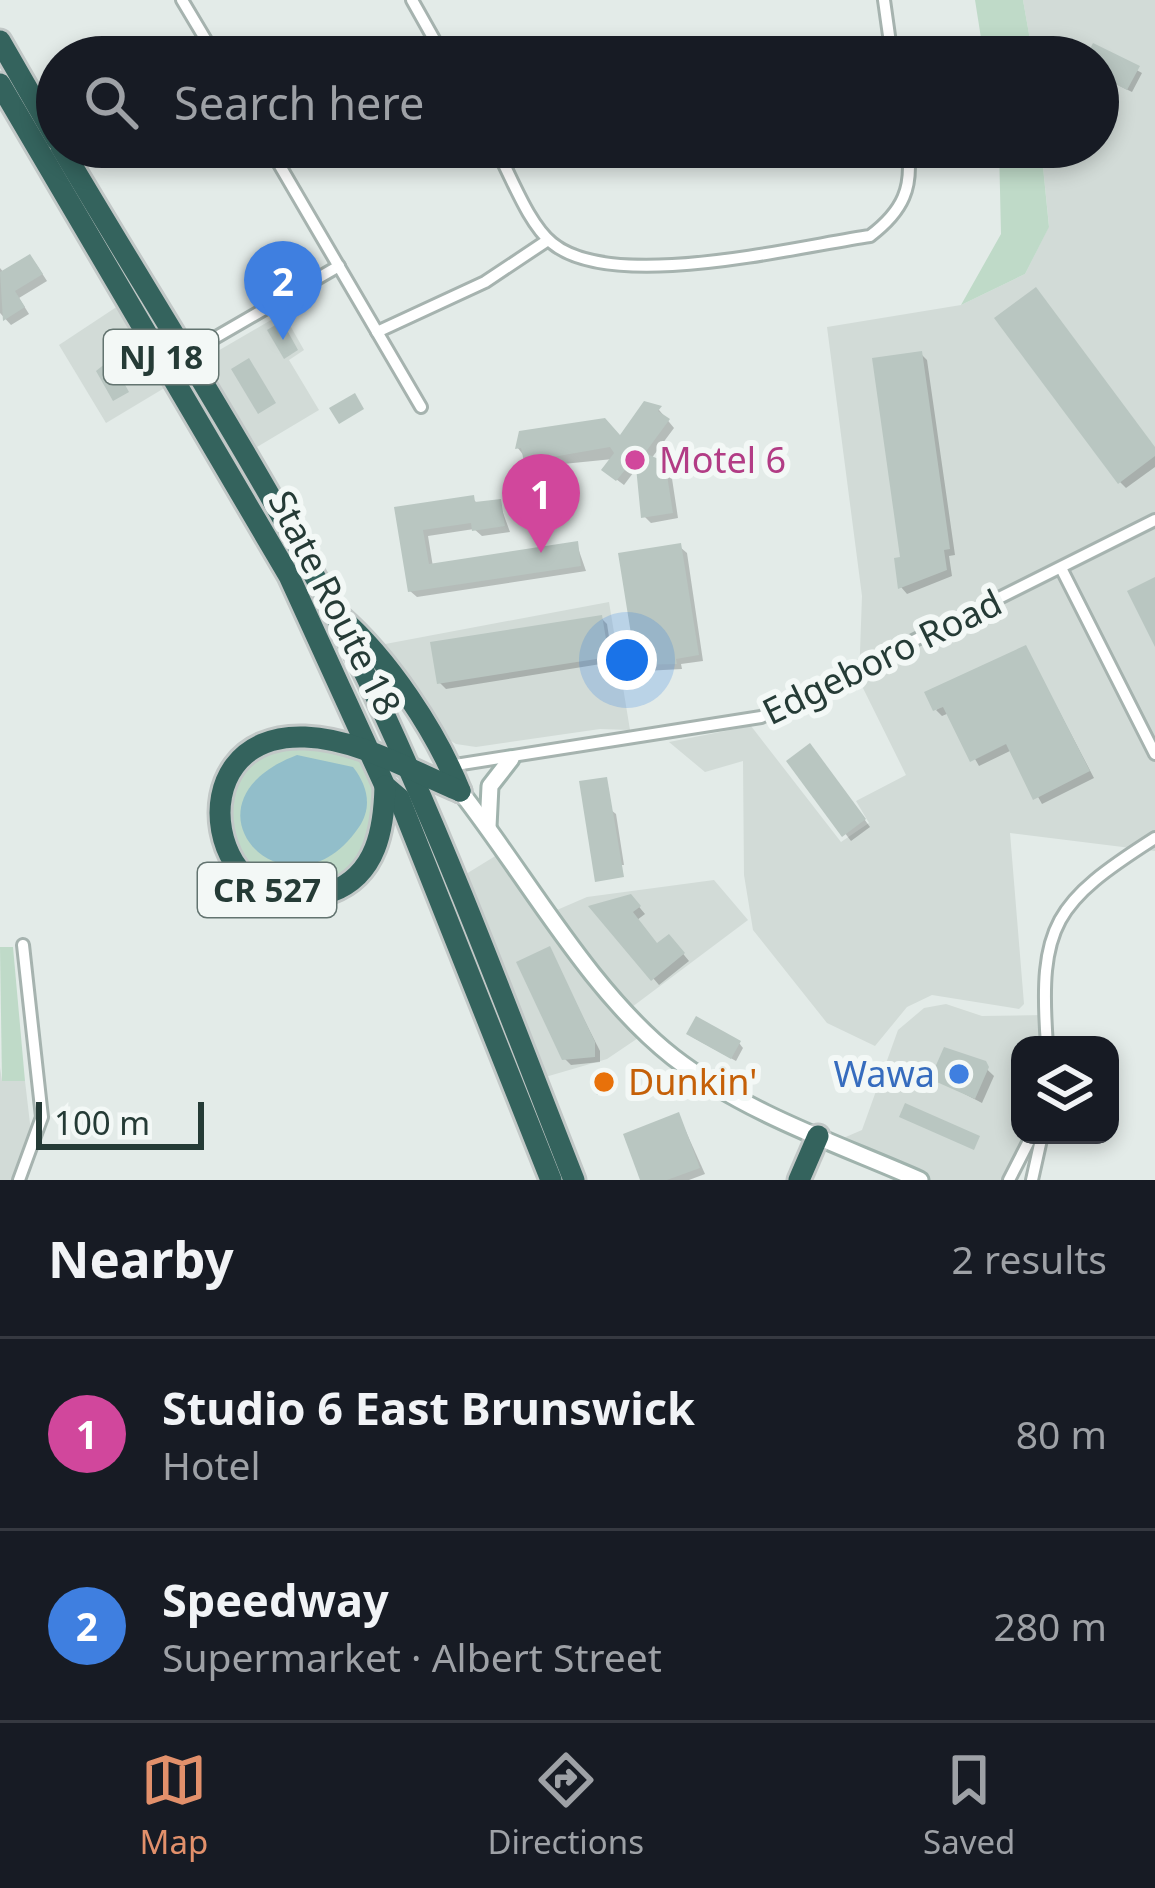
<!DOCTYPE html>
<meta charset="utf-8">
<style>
:root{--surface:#171b24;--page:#20242c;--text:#f1f3f6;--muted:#9ea1a6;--line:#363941;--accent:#e2906b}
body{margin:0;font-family:"Noto Sans",sans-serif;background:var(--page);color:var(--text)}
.controls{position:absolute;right:36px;bottom:36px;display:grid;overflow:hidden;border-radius:24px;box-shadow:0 6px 18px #0003}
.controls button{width:108px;height:108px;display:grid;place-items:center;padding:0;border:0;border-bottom:3px solid var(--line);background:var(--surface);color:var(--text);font:60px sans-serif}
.scale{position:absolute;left:36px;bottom:30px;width:168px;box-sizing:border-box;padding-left:12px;border:6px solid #253b36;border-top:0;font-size:33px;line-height:42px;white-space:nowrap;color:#253b36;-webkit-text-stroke:9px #f3f8f6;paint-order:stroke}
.you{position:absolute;left:627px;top:660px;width:42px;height:42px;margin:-30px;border:9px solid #fff;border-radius:50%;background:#1a73e8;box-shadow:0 0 0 18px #1a73e833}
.badge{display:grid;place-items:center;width:78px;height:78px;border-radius:50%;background:var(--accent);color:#fff;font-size:39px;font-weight:700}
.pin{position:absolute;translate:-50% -99px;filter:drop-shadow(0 3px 6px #0008)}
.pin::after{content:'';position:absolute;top:63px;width:42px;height:36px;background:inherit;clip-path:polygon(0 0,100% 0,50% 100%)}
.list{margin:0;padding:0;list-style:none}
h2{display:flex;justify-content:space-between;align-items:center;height:156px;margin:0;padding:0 48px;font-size:51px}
h2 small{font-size:39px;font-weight:400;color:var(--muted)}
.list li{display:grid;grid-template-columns:78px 1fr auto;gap:36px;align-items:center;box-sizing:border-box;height:192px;padding:0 48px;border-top:3px solid var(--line)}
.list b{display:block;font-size:45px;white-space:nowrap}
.list p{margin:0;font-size:39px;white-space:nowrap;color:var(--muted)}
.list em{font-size:39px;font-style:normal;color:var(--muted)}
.icon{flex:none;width:66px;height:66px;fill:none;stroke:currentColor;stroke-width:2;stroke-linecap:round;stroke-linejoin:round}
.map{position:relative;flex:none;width:1155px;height:1180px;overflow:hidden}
.search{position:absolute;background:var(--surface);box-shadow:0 6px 18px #0003;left:36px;right:36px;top:36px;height:132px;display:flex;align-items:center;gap:30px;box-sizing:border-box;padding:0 42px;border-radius:66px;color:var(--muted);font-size:45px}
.sheet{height:540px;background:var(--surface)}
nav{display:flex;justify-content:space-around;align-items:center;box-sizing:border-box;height:168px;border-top:3px solid var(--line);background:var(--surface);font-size:33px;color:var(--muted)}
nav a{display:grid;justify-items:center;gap:6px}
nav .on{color:var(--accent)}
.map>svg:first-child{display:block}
.built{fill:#d2dbd7}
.green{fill:#bfdac8}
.water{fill:#92beca}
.shadow{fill:#0003}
.building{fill:#b9c6c1}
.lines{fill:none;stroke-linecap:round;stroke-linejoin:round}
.street-casing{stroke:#a6b3af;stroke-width:16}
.secondary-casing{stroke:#a0b3ad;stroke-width:21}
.highway-casing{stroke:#c2c8c7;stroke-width:27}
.street{stroke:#fff;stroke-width:10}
.secondary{stroke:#fff;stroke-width:15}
.highway{stroke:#34635d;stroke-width:21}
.hotel-dot{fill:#d1479c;stroke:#f3f8f6;stroke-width:4.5}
.shop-dot{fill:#3f7fe0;stroke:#f3f8f6;stroke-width:4.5}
.food-dot{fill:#e8710a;stroke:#f3f8f6;stroke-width:4.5}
.labels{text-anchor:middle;stroke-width:12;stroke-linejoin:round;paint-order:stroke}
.shield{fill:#f3f8f6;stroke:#637470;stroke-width:3}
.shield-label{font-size:33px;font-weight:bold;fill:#253b36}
.hotel-label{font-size:36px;fill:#b23c85;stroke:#f3f8f6;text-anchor:start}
.street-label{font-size:36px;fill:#253b36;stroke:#f3f8f6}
.shop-label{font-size:36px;fill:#366cbe;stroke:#f3f8f6;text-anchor:end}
.food-label{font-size:36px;fill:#c56008;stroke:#f3f8f6;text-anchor:start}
</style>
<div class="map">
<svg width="1155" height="1180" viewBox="0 0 1155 1180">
<rect width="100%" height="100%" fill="#e3ebe8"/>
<g class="built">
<polygon points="1023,0 1155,0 1155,851 1010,833 1024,1004 1019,1009 932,995 907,1007 875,1046 827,1023 753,930 744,875 743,761 705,772 669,742 751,726 841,842 869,823 856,801 906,775 859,680 862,596 827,327 961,305 1025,274 1049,226 1041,147 1098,147 1098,57 1033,57"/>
<polygon points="118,306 166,387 106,423 59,345"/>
<polygon points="283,313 304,350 289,360 319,410 257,447 204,359"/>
<polygon points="609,602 630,730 600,729 476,747 456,744 443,736 380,645"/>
<polygon points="505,850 550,913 587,897 714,880 748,920 628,1010 647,1032 607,1059 535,1080 458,879"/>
<polygon points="946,1004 982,1016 1045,1015 1047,1045 1020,1045 1020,1135 1032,1135 1009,1180 920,1180 834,1142 862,1130 898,1030 924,1008"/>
<polygon points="0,1067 2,1081 25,1081 33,1149 18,1180 0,1180"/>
</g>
<g class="green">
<polygon points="975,0 1023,0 1033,57 984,57"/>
<polygon points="999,147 1041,147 1049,227 1025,274 961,305 1001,234"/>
<path d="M 315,747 L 361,759 C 375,789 389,834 361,861 C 256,964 149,750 315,747 Z"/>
<polygon points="0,947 13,947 25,1081 2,1081"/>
</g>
<path class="water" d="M 297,755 L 353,767 C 367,785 373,806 359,827 C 290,929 168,804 297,755 Z"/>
<g class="shadow">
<polygon points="1094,47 1142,73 1132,92 1098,75 1098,57 1089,57"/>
<polygon points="36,264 47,281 19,298 29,314 11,325 0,313 0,268 4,273"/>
<polygon points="921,354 927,360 955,555 949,556 952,576 907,594 901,587"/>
<polygon points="655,405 674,428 651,459 671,472 678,518 651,523 644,516 639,465 624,485 612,476 613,459 533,467 517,447 621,439"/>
<polygon points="1155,450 1155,467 1126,488 1120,482"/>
<polygon points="472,498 479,505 499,502 510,532 482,536 474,529 428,536 433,567 577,545 586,571 417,597 410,591 398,509"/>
<polygon points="680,547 687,553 703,661 681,664 682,669 645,671 638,664"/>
<polygon points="601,618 607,624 613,662 446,689 440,683"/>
<polygon points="1026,648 1094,778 1042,804 1012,750 979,766 949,713 942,716 936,710"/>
<polygon points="816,753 870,827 851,841 790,762"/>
<polygon points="611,810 616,814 624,865 620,865"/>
<polygon points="631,897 645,914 637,920 656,944 675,944 689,961 659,985 594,908"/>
<polygon points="549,950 600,1051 600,1062 571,1065 564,1058"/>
<polygon points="694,1038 739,1043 743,1048 736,1061"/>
<polygon points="978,1061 994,1076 982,1103 934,1078"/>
<polygon points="679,1116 705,1174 689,1180 644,1180 627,1135"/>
</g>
<g class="building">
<polygon points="1093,43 1140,66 1127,90 1098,75 1098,57 1086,57"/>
<polygon points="30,254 43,274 15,291 25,307 3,321 0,272"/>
<polygon points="1036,287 1155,447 1155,456 1118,484 994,318"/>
<polygon points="282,321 298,350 284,359 267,330"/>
<polygon points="131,343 140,360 118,372 129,392 113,401 96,371"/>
<polygon points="922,351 950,549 944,550 947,570 898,589 894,558 900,557 872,358"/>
<polygon points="249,358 276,403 258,414 231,369"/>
<polygon points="355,393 364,409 339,424 329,408"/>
<polygon points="644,401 662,406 658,411 670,419 645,453 665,462 673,513 641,518 636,467 630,464 616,481 601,470 614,453 610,447 524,462 521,448 515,449 519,431 605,418 620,435"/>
<polygon points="474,495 475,502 501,499 505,526 472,531 471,523 423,530 429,564 578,541 581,566 408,592 394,507"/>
<polygon points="681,543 699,655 676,659 677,664 636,665 618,553"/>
<polygon points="1155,577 1155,647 1127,591"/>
<polygon points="602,615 609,657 437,684 430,642"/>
<polygon points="1026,645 1090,771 1033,800 1006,744 970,762 943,707 933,711 924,692"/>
<polygon points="810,743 866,819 842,837 786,761"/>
<polygon points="607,777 624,877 595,882 579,781"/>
<polygon points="631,894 641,906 633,912 657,943 669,934 685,953 651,981 588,906"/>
<polygon points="550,946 595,1042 595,1057 562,1060 516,962"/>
<polygon points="696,1016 741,1041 731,1059 686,1034"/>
<polygon points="944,1047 986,1061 989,1067 975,1099 930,1079"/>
<polygon points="610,1070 617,1088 597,1095 591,1077"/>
<polygon points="905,1103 980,1136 974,1150 899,1117"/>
<polygon points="679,1112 700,1168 667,1180 640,1180 623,1134"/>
</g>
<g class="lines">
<defs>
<g id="street">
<polyline points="182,0 216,57"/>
<polyline points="412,0 444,57"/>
<polyline points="884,0 892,57"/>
<polyline points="830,57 891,48"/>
<polyline points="269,147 421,407"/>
<path d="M 495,147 C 511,175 527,222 552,243 C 612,293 794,247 870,236 C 903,211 914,187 907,147"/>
<polyline points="377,332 485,282 548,240"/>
<polyline points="187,354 339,266"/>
<polyline points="1062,570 1155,754"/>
<polyline points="449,766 761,717 1155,520"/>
<path d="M 1047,1045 C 1038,924 1055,902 1155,838"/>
<polyline points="19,1180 42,1117 23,945"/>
<polyline points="1009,1180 1032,1135"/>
<polyline points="1032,1180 1042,1135"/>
</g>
<g id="secondary">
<path d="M 460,791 C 526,875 589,991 673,1057 C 745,1113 838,1144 920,1180"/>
<polyline points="488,827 490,786 511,759"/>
</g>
<g id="highway">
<polyline points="0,41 57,140"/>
<polyline points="0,84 289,576 385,786 399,798 551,1180"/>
<path d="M 61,147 C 171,334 294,519 385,716 C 455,868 513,1025 574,1180"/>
<path d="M 340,617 C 388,659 436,731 460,791"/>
<path d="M 385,786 C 384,828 377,875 331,892 C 210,939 169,732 305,737 C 359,739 411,771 460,791"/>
<polyline points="799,1180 818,1136"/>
</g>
</defs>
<use href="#street" class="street-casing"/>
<use href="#secondary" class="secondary-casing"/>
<use href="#highway" class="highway-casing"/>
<use href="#street" class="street"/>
<use href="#secondary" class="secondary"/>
<use href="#highway" class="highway"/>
</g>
<circle class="hotel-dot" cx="635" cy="460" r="12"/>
<circle class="shop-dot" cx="959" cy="1074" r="12"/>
<circle class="food-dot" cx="604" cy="1082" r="12"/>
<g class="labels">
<g class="shield">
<rect x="104" y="330" width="114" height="54" rx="9"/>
<rect x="198" y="863" width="138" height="54" rx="9"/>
</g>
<g class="shield-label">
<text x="161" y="369">NJ 18</text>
<text x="267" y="902">CR 527</text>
</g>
<g class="hotel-label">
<text x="659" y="473">Motel 6</text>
</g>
<g class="street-label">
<text transform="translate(335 603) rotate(63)" y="13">State Route 18</text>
<text transform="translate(882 657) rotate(-26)" y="13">Edgeboro Road</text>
</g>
<g class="shop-label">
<text x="935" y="1087">Wawa</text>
</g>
<g class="food-label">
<text x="628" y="1095">Dunkin'</text>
</g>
</g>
</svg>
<div class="controls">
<button><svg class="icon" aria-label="layers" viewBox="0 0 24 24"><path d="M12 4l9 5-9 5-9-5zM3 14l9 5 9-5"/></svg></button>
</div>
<div class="scale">100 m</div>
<div class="you"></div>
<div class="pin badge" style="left:541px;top:553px;background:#d1479c">1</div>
<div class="pin badge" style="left:283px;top:340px;background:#3f7fe0">2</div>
<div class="search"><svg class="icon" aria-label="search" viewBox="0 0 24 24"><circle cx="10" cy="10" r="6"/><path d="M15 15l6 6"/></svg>Search here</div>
</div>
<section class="sheet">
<h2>Nearby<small>2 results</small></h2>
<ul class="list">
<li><span class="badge" style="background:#d1479c">1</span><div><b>Studio 6 East Brunswick</b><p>Hotel</p></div><em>80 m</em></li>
<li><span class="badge" style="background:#3f7fe0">2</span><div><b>Speedway</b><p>Supermarket · Albert Street</p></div><em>280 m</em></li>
</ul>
</section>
<nav>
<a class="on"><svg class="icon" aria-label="map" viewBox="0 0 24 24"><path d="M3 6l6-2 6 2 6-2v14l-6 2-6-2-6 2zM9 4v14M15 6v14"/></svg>Map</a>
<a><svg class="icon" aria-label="directions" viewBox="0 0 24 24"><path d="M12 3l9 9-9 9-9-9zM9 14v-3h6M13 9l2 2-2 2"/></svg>Directions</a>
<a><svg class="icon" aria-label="saved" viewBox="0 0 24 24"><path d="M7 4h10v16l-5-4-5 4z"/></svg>Saved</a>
</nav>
